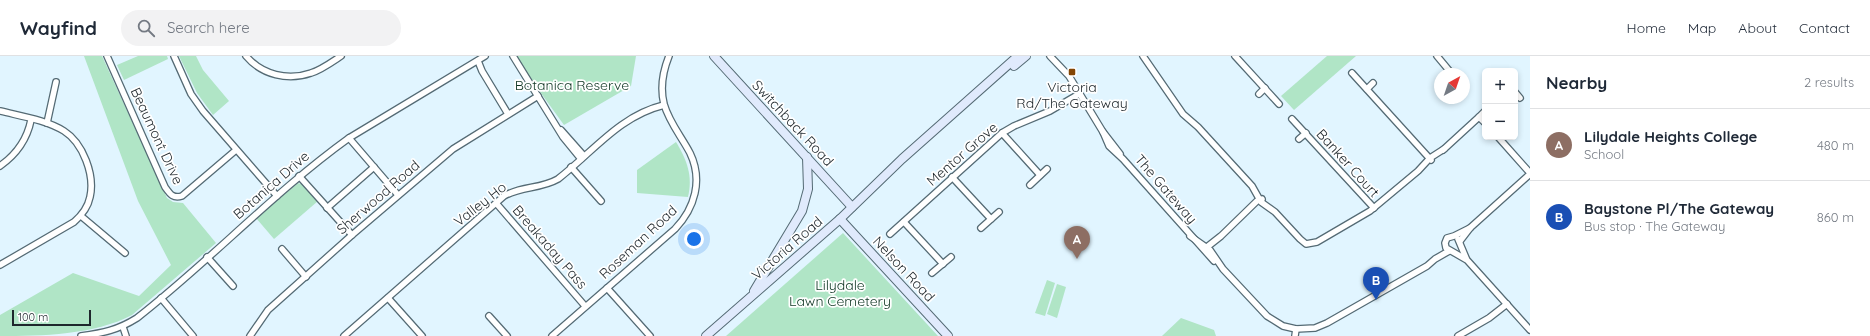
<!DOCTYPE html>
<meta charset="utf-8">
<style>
:root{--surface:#fff;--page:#f2f2f3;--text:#1f2937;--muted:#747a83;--line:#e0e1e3;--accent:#7c3aed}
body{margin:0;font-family:Quicksand,sans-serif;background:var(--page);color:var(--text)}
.controls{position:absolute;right:12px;top:12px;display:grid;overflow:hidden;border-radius:6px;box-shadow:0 2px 6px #0003}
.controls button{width:36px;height:36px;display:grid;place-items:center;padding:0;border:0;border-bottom:1px solid var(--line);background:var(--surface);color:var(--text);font:20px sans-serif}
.compass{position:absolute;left:1434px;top:12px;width:36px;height:36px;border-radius:50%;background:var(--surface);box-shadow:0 2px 6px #0003;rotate:40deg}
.scale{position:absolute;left:12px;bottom:10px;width:79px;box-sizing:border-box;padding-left:4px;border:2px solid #1e272c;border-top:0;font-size:11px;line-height:14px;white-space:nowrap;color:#1e272c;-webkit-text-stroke:3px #fff;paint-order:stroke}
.you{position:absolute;left:694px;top:183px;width:14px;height:14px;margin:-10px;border:3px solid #fff;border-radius:50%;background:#1a73e8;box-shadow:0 0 0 6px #1a73e833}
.badge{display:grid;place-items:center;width:26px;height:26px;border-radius:50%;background:var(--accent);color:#fff;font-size:13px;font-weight:700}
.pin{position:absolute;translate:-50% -33px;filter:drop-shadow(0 1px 2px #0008)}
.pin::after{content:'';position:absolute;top:21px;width:14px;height:12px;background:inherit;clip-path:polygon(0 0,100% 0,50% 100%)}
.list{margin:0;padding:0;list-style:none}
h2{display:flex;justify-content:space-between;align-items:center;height:52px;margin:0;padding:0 16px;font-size:17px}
h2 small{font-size:13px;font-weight:400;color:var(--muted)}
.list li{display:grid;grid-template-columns:26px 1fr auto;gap:12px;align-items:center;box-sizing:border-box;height:72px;padding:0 16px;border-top:1px solid var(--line)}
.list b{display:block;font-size:15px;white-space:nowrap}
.list p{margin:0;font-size:13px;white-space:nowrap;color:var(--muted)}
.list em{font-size:13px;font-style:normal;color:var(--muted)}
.icon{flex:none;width:22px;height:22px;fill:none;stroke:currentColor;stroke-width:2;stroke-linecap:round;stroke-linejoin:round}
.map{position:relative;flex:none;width:1530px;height:280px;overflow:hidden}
header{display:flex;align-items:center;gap:24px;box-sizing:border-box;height:56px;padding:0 20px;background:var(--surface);border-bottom:1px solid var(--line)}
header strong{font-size:19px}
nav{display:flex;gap:22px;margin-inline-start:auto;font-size:14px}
.search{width:280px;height:36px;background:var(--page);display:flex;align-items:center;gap:10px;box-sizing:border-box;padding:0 14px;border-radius:22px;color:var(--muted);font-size:15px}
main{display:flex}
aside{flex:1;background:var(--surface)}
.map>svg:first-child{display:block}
.green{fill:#b0e5c6}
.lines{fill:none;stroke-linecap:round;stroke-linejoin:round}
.street-casing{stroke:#546a74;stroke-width:8}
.secondary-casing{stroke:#546a74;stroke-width:10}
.street{stroke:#fff;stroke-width:5.5}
.secondary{stroke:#e0eafc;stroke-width:8}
.poi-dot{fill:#834505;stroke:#fff;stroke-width:1.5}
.labels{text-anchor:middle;stroke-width:3.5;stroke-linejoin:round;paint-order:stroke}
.park-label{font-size:14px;fill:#0f3623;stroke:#fff}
.poi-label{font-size:14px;fill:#1e272c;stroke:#fff}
.street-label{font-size:14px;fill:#1e272c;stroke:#fff}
</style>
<header>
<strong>Wayfind</strong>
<div class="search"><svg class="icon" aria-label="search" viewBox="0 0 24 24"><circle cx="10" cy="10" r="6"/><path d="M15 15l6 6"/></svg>Search here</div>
<nav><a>Home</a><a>Map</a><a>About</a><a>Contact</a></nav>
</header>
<main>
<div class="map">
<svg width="1530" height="280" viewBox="0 0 1530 280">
<rect width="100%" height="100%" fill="#e1f5ff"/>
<g class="green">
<path d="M 84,0 L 102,0 L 167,142 L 173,146 L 183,147 L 216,187 L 132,259 C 94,279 42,280 0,280 L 0,259 L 73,217 L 139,240 L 171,209 L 138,145 Z"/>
<polygon points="138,0 167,0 168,3 124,24 117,9"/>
<polygon points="179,0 196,0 203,14 229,45 213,59 197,37"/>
<polygon points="514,0 636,0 631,30 564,69"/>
<polygon points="1327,0 1356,0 1294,54 1281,40"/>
<path d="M 676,86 C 687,104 693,120 688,141 L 637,137 L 637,114 Z"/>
<polygon points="298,127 304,129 318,145 274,183 256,162"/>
<polygon points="843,177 938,280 726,280"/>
<polygon points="1047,224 1055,227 1045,260 1035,257"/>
<polygon points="1057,228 1066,231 1057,262 1047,258"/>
<polygon points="1181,262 1214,274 1216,280 1162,280"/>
</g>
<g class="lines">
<defs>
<g id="street">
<path d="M 107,0 L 165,131 C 170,138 173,143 182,140 L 236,94"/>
<polyline points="174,0 191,38 203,55 277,140"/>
<path d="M 246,0 C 262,19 288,25 311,17 C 321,14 332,6 341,0"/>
<polyline points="513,0 563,81 581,103"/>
<polyline points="1050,0 1069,20 1103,76 1120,98"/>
<polyline points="1143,0 1183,58 1198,71 1252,130 1261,146 1275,156 1300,183 1306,188 1317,186 1370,155 1418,115 1430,102 1444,93"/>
<polyline points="1235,0 1279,48"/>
<polyline points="1437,0 1452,18"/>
<polyline points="478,5 482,15 508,58"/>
<polyline points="1352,17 1431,104"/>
<polyline points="1367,33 1373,27"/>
<polyline points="1515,36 1520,42"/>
<polyline points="1259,38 1265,32"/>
<path d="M 0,55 C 20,60 47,64 64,75 C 83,87 95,119 90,141 C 88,151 82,159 74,166 L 0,209"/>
<polyline points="1479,61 1485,55"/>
<polyline points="1292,63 1374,152"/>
<polyline points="47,67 56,26"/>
<polyline points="561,74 584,100"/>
<polyline points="1103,76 1109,90 1123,103 1214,205"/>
<polyline points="1002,77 1040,119"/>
<polyline points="1498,81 1530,117"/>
<polyline points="349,82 398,139"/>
<polyline points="1299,83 1306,77"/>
<polyline points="1443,94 1479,61 1485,67"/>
<path d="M 0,110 C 17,98 27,84 31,64"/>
<polyline points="571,111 601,145"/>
<polyline points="299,120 352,179"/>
<polyline points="952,121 991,163"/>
<polyline points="1030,129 1047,113"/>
<polyline points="496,147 585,250"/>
<polyline points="327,152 374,111"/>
<polyline points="81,160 125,197"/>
<polyline points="904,166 943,208"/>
<polyline points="981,172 999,156"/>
<polyline points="1470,172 1454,180 1447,182 1445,187 1446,192 1467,204 1530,274"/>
<polyline points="890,178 1002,77 1014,70 1050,55 1079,38"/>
<polyline points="1190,180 1210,194 1223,213 1267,260 1283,270 1296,273 1315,272 1327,267 1427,210 1435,203 1449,195"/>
<polyline points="1458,183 1466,202"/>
<polyline points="1460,185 1470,172 1530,118"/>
<polyline points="282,193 306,221"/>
<polyline points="1206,194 1207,191 1221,180 1257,145 1262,143"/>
<polyline points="207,201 233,230"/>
<polyline points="932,217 951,201"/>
<polyline points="607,232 650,280"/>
<polyline points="161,242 193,280"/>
<polyline points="388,242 422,280"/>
<polyline points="489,260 507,280"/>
<polyline points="123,271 126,280"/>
<path d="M 81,280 C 103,277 118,274 137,262 C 210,205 274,136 349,82 L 485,0"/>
<polyline points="250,280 268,254 352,179 453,93 538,40"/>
<path d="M 344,280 L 504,140 C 521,130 541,133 558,123 C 593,96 619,60 664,49"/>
<path d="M 552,280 L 675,173 C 695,152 703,124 690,97 C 681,80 669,66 664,48 C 660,32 663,15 669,0"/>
<polyline points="1295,280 1296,273"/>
<polyline points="1458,280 1489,262 1507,248"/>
</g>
<g id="secondary">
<polyline points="714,0 852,151"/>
<polyline points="1014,10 1026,0"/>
<polyline points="840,163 948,280"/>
<polyline points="754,235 802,155 808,133 807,101"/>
<polyline points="706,280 840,163 902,103 1018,0"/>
</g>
</defs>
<use href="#street" class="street-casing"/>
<use href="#secondary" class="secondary-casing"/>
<use href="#street" class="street"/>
<use href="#secondary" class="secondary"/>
</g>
<rect class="poi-dot" x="1068" y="12" width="8" height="8" rx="2"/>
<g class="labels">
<g class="park-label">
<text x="572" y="34">Botanica Reserve</text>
<text x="840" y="234">Lilydale<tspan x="840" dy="16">Lawn Cemetery</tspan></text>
</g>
<g class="poi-label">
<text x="1072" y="36">Victoria<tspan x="1072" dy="16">Rd/The Gateway</tspan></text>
</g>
<g class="street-label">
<text transform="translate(793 67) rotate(47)" y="5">Switchback Road</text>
<text transform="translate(157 80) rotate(65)" y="5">Beaumont Drive</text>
<text transform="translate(962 98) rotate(-41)" y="5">Mentor Grove</text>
<text transform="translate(1348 107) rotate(48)" y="5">Banker Court</text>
<text transform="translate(271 129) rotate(-41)" y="5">Botanica Drive</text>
<text transform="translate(1166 133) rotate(49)" y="5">The Gateway</text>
<text transform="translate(378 141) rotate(-41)" y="5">Sherwood Road</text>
<text transform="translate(480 148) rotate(-38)" y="5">Valley Ho</text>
<text transform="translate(638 186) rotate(-43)" y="5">Roseman Road</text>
<text transform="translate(550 191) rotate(49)" y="5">Breakaday Pass</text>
<text transform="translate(787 192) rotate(-41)" y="5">Victoria Road</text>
<text transform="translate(904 213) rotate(47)" y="5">Nelson Road</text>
</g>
</g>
</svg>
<div class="controls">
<button>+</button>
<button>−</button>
</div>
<svg class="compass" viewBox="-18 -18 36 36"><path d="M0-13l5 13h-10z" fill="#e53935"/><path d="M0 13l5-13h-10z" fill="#747a83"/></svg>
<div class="scale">100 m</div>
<div class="you"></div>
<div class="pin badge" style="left:1077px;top:203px;background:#8d6e63">A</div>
<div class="pin badge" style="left:1376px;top:244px;background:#1a4fb4">B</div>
</div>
<aside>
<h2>Nearby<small>2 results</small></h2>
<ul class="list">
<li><span class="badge" style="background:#8d6e63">A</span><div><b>Lilydale Heights College</b><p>School</p></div><em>480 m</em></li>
<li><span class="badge" style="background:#1a4fb4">B</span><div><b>Baystone Pl/The Gateway</b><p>Bus stop · The Gateway</p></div><em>860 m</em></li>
</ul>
</aside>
</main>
